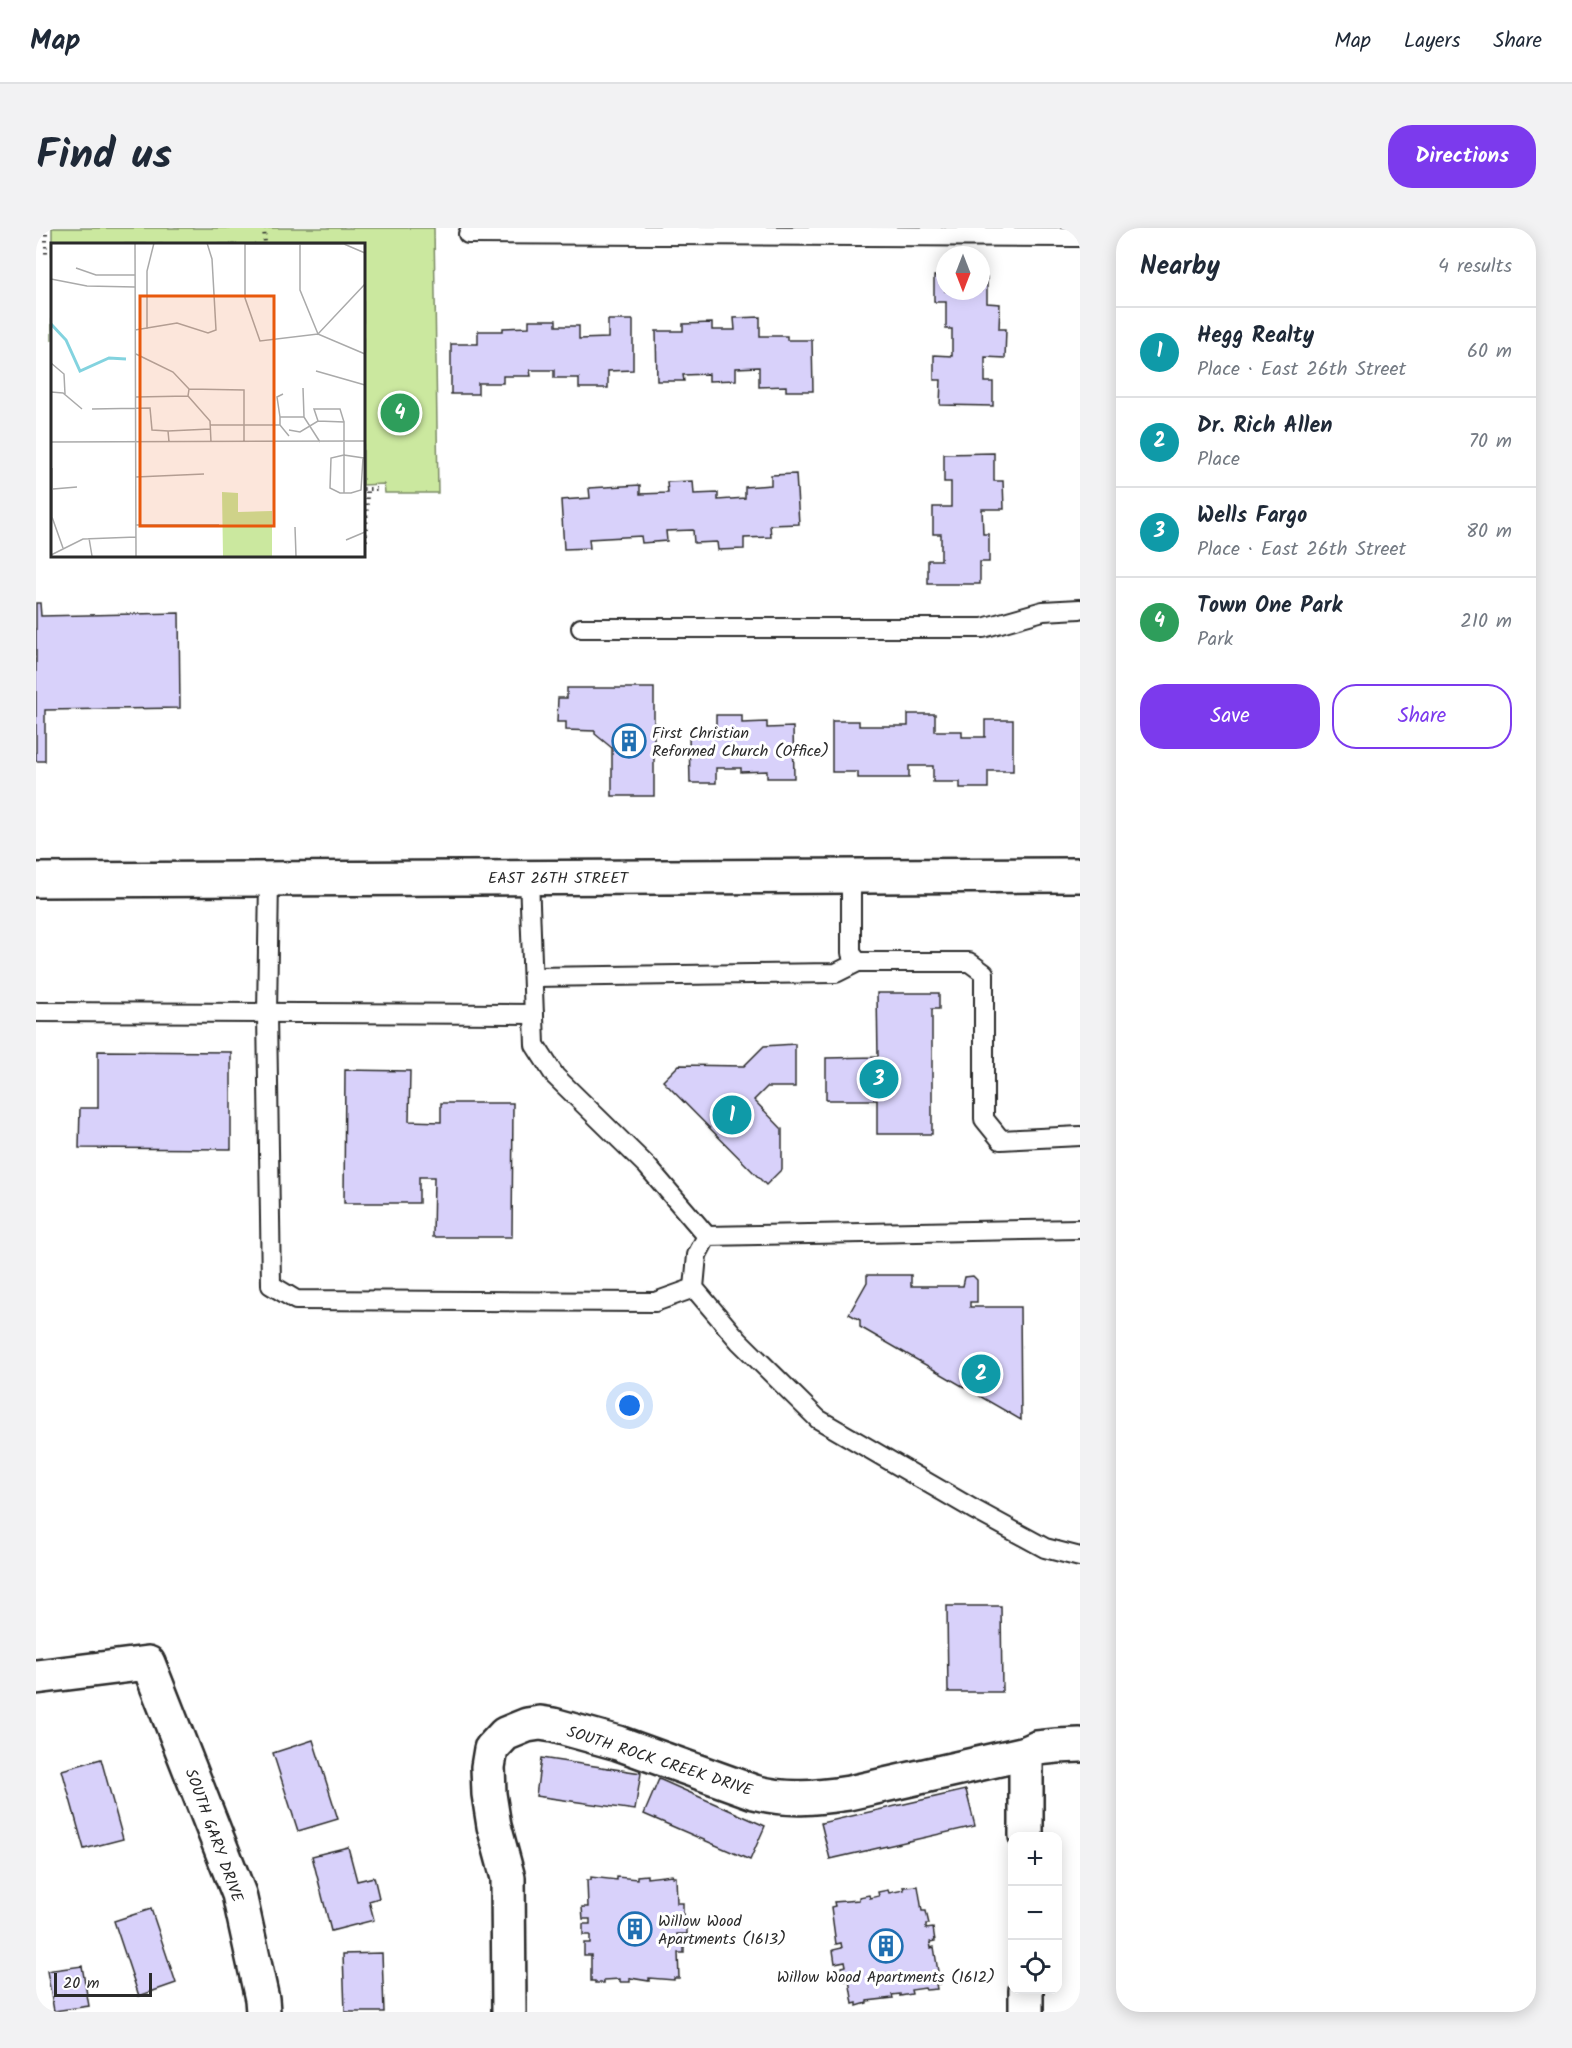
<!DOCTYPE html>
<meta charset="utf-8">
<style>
:root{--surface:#fff;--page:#f2f2f3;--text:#1f2937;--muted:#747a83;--line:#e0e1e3;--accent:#7c3aed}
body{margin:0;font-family:Kalam,sans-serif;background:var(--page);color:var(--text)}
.controls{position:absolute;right:18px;bottom:18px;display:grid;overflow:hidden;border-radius:12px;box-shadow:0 3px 15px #0003}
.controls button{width:54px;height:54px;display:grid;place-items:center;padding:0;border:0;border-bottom:2px solid var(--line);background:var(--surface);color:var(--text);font:30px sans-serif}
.compass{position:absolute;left:900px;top:18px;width:54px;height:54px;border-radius:50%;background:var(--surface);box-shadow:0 3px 15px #0003;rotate:180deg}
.scale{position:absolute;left:18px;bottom:15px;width:98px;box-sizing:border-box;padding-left:6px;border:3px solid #2b2b2b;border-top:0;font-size:16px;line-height:21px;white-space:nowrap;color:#2b2b2b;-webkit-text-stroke:4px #fff;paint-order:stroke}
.you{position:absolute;left:594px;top:1178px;width:21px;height:21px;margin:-15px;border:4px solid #fff;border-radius:50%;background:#1a73e8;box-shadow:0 0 0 9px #1a73e833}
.badge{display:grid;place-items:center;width:39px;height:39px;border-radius:50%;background:var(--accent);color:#fff;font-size:20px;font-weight:700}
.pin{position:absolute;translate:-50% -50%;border:3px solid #fff;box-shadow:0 2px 6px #0006}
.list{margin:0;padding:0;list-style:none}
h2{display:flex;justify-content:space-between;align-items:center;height:78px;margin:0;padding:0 24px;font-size:26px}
h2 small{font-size:20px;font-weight:400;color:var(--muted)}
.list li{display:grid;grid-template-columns:39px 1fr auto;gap:18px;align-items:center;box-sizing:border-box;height:90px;padding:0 24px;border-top:2px solid var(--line)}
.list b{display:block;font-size:22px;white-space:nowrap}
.list p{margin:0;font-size:20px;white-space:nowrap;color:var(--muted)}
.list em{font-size:20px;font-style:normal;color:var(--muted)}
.actions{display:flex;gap:12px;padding:18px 24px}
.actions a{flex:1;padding:14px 0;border:2px solid var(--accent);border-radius:24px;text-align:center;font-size:21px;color:var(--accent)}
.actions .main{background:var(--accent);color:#fff}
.icon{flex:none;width:33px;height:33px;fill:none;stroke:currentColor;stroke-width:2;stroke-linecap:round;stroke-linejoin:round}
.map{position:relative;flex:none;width:1044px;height:1784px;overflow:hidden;border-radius:24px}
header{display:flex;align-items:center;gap:36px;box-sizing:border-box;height:84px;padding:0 30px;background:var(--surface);border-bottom:2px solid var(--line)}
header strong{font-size:28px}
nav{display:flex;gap:33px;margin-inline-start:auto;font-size:21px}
.intro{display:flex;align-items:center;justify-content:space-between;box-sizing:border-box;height:144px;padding:0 36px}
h1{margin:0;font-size:42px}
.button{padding:15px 27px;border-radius:24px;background:var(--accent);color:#fff;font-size:21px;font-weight:700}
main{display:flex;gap:36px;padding:0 36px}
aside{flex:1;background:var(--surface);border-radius:24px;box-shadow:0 3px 15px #0003}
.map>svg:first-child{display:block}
.green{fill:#cbe89f;stroke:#7b8a65;stroke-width:1.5}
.building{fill:#d8d1fa;stroke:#2b2b2b;stroke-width:1.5}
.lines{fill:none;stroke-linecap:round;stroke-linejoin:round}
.lane-casing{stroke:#2b2b2b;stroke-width:22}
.street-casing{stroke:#2b2b2b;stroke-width:38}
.secondary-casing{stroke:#2b2b2b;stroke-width:38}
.path{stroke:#2b2b2b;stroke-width:4;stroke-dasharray:1.5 4.5;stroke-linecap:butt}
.lane{stroke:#fff;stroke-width:18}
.street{stroke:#fff;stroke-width:33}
.secondary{stroke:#fff;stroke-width:33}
.labels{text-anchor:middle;stroke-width:6;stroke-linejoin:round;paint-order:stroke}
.poi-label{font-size:16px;fill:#2b2b2b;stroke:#fff;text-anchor:start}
.street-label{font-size:16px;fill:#2b2b2b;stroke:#fff}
.inset-river{fill:none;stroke:#83d3df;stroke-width:3}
.inset-road{fill:none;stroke:#aaa;stroke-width:1.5}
.view{fill:#e8590c;fill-opacity:0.15;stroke:#e8590c;stroke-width:3}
.inset-edge{fill:none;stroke:#2b2b2b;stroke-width:3}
</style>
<header>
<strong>Map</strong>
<nav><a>Map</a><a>Layers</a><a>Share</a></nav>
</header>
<div class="intro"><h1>Find us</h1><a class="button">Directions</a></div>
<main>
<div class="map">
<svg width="1044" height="1784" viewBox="0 0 1044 1784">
<rect width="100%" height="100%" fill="#fff"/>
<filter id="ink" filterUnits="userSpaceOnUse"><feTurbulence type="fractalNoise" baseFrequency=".0167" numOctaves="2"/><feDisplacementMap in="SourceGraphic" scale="12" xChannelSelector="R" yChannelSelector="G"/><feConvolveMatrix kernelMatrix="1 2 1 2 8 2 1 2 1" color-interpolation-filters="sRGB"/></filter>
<g filter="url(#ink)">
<polygon class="green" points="16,0 398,0 402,265 349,265 348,256 327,257 327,16 16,16 16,113"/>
<g class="building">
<polygon points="898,48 909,48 909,63 945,63 945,49 951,49 951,75 964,76 963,101 970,101 969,130 949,129 949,154 957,154 957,178 904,177 905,152 898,152 898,127 916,128 916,101 910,101 910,74 898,74"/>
<polygon points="724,89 724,108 751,108 751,112 776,112 777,163 750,163 750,158 723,159 723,139 700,140 700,152 673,153 673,146 647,147 648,153 621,153 620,103 647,103 647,96 676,95 676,102 699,102 698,90"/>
<polygon points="493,92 520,92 520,98 543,98 543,111 572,110 572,92 597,92 597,142 572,143 572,160 543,160 543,150 518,150 518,142 494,142 495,148 467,148 467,155 442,155 442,166 415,166 415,116 442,116 442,103 467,103 467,100 493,99"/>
<polygon points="958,225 958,253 967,253 968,281 946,281 947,306 953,306 953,334 944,334 944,356 892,356 892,332 905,332 905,306 897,306 897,279 915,279 915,254 908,254 908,226"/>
<polygon points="760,246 763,296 734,297 735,309 708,310 708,321 682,322 681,314 658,315 657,302 630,303 631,313 606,315 605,308 553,311 554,320 528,321 525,272 554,270 553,260 604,257 604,266 632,265 631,254 657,253 658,266 682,265 682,272 709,270 709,259 735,257 735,247"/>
<polygon points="0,375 4,375 5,388 143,385 144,480 9,482 9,533 0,533"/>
<polygon points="531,460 618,460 618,568 576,568 576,520 559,506 559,503 530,502 530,494 521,494 522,470 531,470"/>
<polygon points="872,486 899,486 899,503 926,503 926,509 949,509 949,492 977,492 977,543 952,543 952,560 924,560 924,554 897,554 897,538 873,538 873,550 822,550 822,544 796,544 796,493 823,493 823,498 872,498"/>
<polygon points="680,487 706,487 706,495 731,494 731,500 757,499 758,550 731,550 731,543 705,544 705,540 680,540 680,555 654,555 653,506 680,506"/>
<polygon points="841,765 903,765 903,781 896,781 896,906 841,906 841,872 790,872 790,830 842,829"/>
<polygon points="759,816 759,859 731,859 718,872 746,901 746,941 730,957 627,853 643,837 708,838 728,818"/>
<polygon points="62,823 195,824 195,921 43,920 44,880 62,880"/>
<polygon points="309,842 374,843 373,893 405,894 405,875 477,875 476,1009 397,1009 398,949 383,949 383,975 308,975"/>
<polygon points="831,1047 875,1047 875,1058 927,1058 929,1049 937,1048 941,1052 941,1074 934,1074 934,1079 984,1079 985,1192 824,1099 824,1092 813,1086 831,1054"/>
<polygon points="911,1378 965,1378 966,1464 912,1464"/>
<polygon points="277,1512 302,1591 262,1603 237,1525"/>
<polygon points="505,1530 605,1545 599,1582 500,1568"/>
<polygon points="65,1531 87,1611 48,1621 26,1542"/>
<polygon points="623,1551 729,1598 714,1632 608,1586"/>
<polygon points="930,1562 939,1598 794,1631 785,1595"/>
<polygon points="312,1619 321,1653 338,1649 343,1670 333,1673 338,1692 295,1703 276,1628"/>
<polygon points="611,1647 611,1650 636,1647 637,1649 640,1649 641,1675 647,1675 647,1688 641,1688 641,1693 651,1693 651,1706 641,1706 641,1712 648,1712 648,1725 642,1725 643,1750 638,1750 638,1752 613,1750 613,1753 594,1750 594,1754 584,1754 584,1751 568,1752 568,1755 559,1755 559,1753 555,1753 555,1727 548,1727 548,1715 554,1715 554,1707 547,1707 547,1696 554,1696 554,1691 547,1691 546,1679 552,1679 551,1652 555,1652 555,1649 581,1652 581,1649 601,1651 601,1648"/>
<polygon points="882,1658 886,1683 890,1683 893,1696 890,1696 890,1701 897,1700 899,1713 894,1714 895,1720 898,1719 904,1756 900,1756 901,1761 890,1762 889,1760 875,1762 876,1766 864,1768 864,1766 856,1767 857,1770 831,1773 831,1775 821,1778 821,1775 817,1776 813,1752 809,1753 806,1739 810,1738 809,1733 799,1735 797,1722 806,1720 805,1715 800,1716 795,1679 799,1678 798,1674 823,1672 823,1669 833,1667 834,1670 843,1668 842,1664 852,1662 853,1665 868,1662 867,1659"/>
<polygon points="115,1681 140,1755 103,1768 78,1693"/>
<polygon points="346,1725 348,1784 309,1784 307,1726"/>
<polygon points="46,1738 53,1778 18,1783 11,1743"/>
</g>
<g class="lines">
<defs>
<g id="lane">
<polyline points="432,6 1044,9"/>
<polyline points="545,400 947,400 1007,383 1044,381"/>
<polyline points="815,648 815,725 822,734 933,734 948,745 948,891 965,912 1044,908"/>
<polyline points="493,649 499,817 519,848 611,938 671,1008"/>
<polyline points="233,651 231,786 235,1057 260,1072 619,1074 658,1060"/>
<polyline points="497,749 800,745 822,734"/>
<polyline points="0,784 498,786"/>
<polyline points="1044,1001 671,1008 661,1027 658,1060 703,1113 782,1191 937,1281 1009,1320 1044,1329"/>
</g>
<g id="street">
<polyline points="0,1449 112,1435 203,1666 226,1771 227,1784"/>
<polyline points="990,1608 990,1525"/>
<path d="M 473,1784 L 472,1650 L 458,1598 L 453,1566 L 452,1539 L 455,1521 L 469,1506 L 491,1497 L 504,1495 L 517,1497 L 582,1515 L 718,1564 C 751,1573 780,1570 813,1565 L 990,1525 L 1001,1520 L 1021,1518 L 1044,1517"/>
<polyline points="990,1784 990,1762"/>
</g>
<polyline id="secondary" points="0,652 1044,647"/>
</defs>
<use href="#lane" class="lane-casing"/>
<use href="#street" class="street-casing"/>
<use href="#secondary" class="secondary-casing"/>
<g class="path">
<polyline points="10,0 10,28"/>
<polyline points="228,0 229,16"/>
<polyline points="327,261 343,261"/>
<polyline points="330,313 331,261"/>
</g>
<use href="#lane" class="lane"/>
<use href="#street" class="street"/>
<use href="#secondary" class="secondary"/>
</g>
</g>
<defs>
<symbol id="building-ring" viewBox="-11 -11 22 22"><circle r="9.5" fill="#fff" stroke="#1f6fb2" stroke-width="1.5"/><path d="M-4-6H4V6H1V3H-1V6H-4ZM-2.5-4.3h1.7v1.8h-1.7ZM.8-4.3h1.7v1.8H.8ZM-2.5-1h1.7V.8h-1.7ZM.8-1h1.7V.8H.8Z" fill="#1f6fb2"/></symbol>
</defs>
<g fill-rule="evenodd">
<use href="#building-ring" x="574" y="494" width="38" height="38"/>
<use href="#building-ring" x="580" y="1682" width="38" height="38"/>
<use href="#building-ring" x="831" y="1699" width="38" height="38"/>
</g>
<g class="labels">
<g class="poi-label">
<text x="616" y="510">First Christian<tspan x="616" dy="18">Reformed Church (Office)</tspan></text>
<text x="622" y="1698">Willow Wood<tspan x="622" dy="18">Apartments (1613)</tspan></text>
<text x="850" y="1754" text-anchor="middle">Willow Wood Apartments (1612)</text>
</g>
<g class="street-label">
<text x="522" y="655">EAST 26TH STREET</text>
<text transform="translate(624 1532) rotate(18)" y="6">SOUTH ROCK CREEK DRIVE</text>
<text transform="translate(179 1607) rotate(70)" y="6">SOUTH GARY DRIVE</text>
</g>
</g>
<g transform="translate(15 15)">
<rect width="314" height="314" fill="#fff"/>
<path d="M 171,249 L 187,250 L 187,269 L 221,268 L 221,313 L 172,313 Z" fill="#cbe89f"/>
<path class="inset-river" d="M 0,81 L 15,97 L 29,128 L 58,115 L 75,116"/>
<path class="inset-road" d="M 84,0 L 85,313M 194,0 L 194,55 L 209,98 L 267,91 L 314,111M 194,1 L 293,1 L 314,10M 249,1 L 249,47 L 267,91 L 314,41M 25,25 L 45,32 L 84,32M 0,36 L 36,43 L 84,44M 96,86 L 96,28 L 103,0M 84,87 L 126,80 L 157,90 L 165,87 L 161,16 L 156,0M 85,111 L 122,129 L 138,146 L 137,153 L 85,154M 0,120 L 13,131 L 14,151M 265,128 L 314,142M 252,145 L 253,174M 138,146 L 193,147 L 193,199M 0,149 L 12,150 L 31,166M 137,153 L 159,178 L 160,199M 41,166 L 99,165 L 101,187 L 117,188 L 118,199M 229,174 L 226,154 L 232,151M 267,178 L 263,166 L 289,166 L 293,179M 159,182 L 229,182 L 238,193M 229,182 L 229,174 L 253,174 L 269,199M 238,187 L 249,189 L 267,178 L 293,179 L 293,212 L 313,215M 117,188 L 159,186M 0,199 L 314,198M 1,225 L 1,274 L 12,305M 85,234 L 153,231M 2,246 L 26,244M 293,250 L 293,212 L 280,215 L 279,245 L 289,250 L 300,250 L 310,247 L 312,215M 85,282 L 168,282M 244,284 L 245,313M 38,295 L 41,313M 295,297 L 314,289M 0,312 L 32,296 L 85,294"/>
<path class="view" d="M 89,53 L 223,53 L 223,283 L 89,283 Z"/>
<rect width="314" height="314" class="inset-edge"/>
</g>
</svg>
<div class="controls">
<button>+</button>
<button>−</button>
<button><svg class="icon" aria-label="locate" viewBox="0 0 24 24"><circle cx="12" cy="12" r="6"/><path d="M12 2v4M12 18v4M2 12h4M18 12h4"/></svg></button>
</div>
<svg class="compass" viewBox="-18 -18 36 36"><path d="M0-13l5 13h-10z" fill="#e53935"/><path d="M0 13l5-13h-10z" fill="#747a83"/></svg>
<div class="scale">20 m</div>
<div class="you"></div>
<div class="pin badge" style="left:696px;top:887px;background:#0f9aa8">1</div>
<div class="pin badge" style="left:945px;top:1146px;background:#0f9aa8">2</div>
<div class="pin badge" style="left:843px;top:851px;background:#0f9aa8">3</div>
<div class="pin badge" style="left:364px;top:185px;background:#2e9e5b">4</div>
</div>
<aside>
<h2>Nearby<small>4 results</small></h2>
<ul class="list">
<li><span class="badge" style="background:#0f9aa8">1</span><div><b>Hegg Realty</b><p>Place · East 26th Street</p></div><em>60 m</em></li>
<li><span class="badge" style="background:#0f9aa8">2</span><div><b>Dr. Rich Allen</b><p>Place</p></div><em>70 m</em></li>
<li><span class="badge" style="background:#0f9aa8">3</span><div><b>Wells Fargo</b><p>Place · East 26th Street</p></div><em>80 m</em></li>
<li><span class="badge" style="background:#2e9e5b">4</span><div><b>Town One Park</b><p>Park</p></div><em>210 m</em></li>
</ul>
<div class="actions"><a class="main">Save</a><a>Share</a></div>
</aside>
</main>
